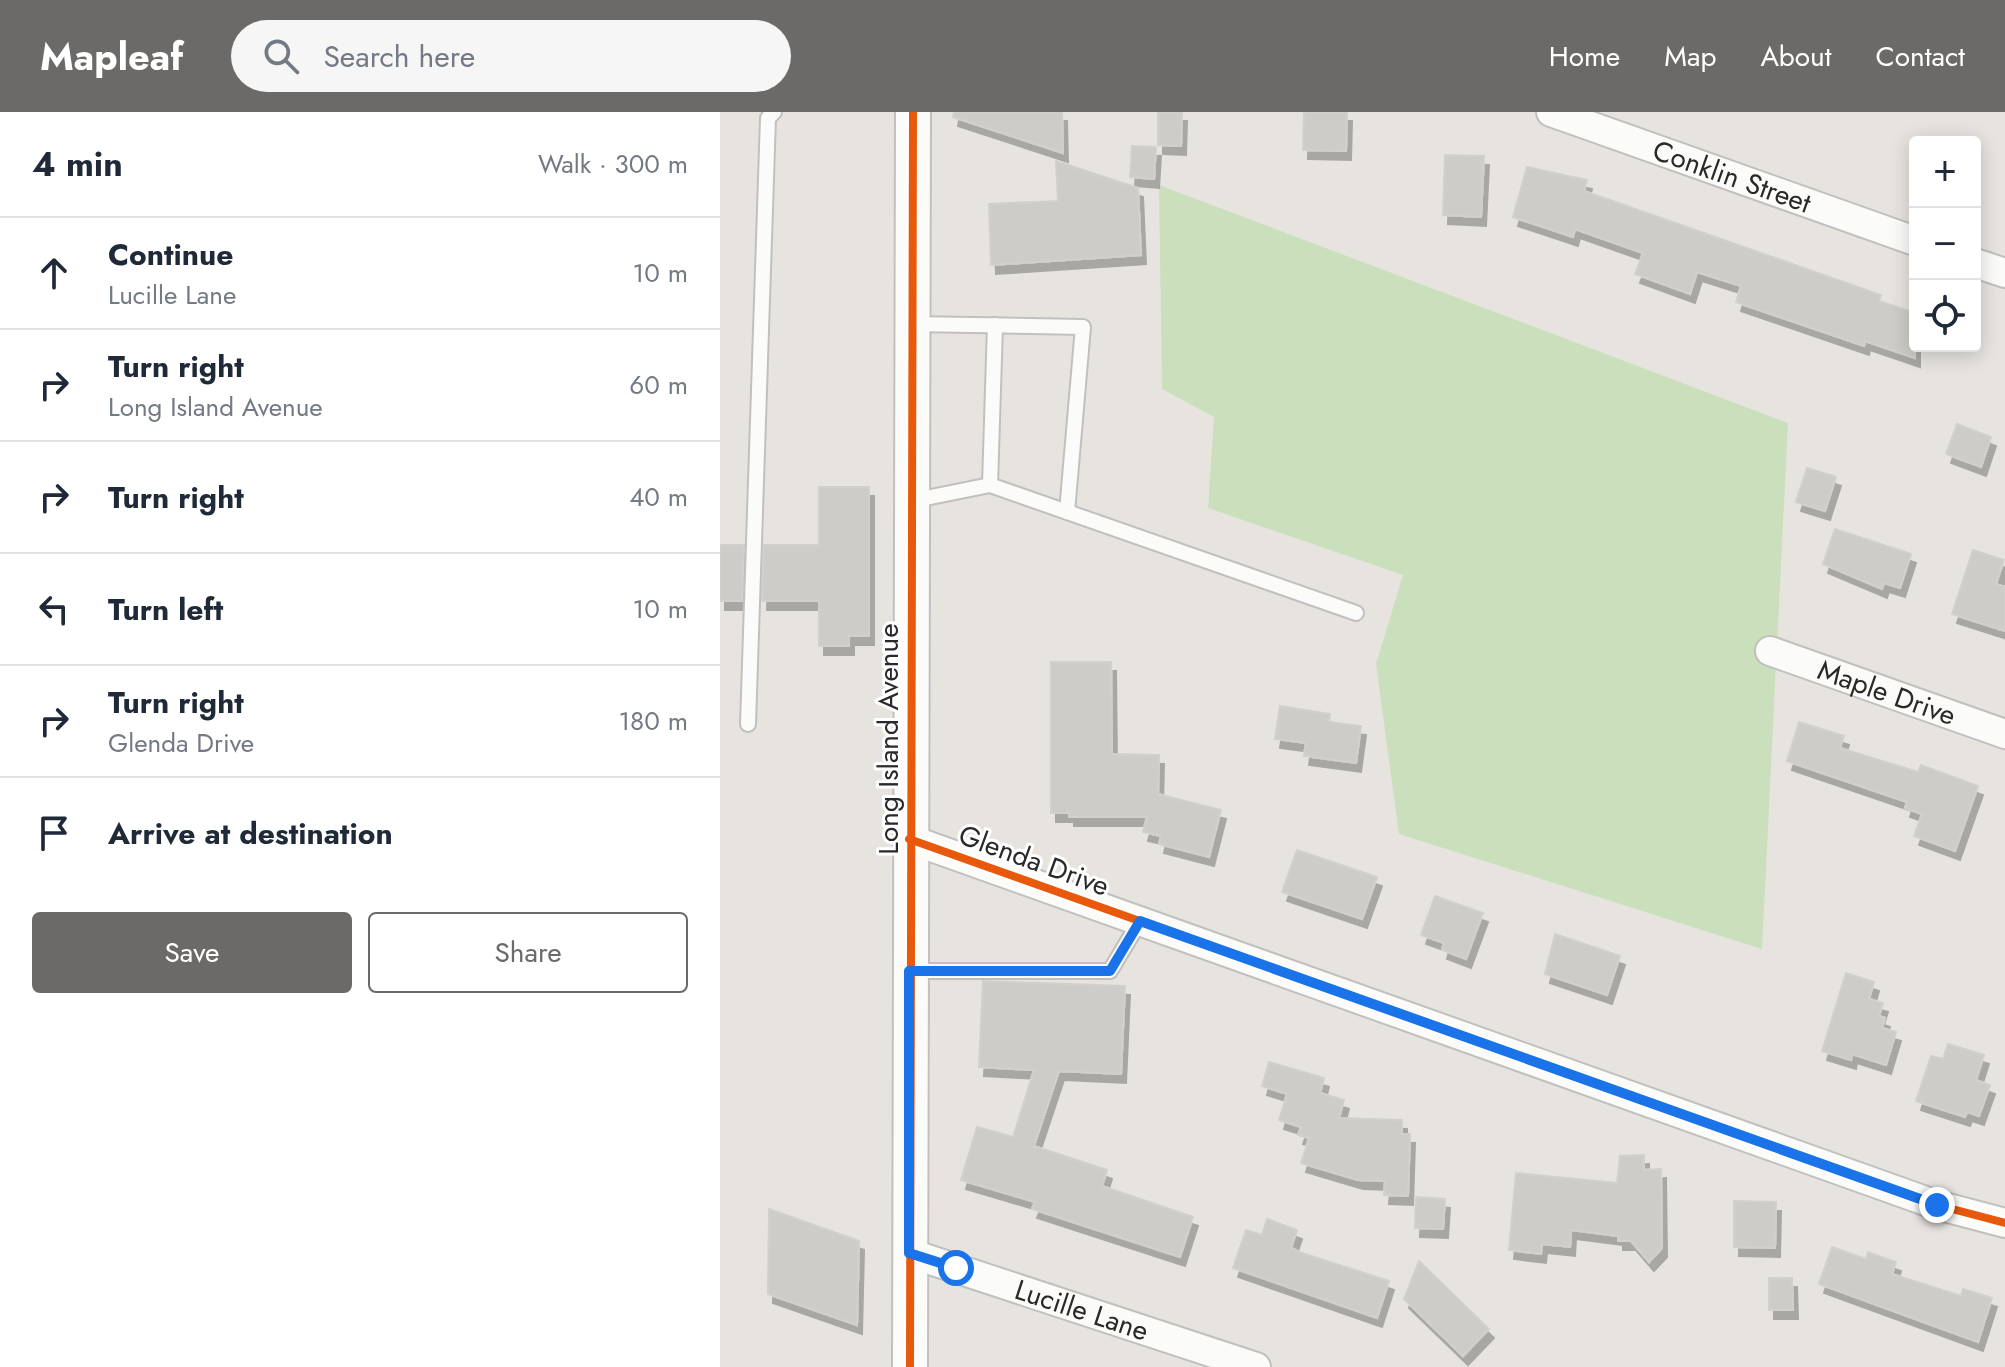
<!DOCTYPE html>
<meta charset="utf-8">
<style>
:root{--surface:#fff;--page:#f6f6f7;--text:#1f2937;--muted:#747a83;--line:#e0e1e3;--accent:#6c6a69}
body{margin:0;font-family:Jost,sans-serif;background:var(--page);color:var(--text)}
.controls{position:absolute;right:24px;top:24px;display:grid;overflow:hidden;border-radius:8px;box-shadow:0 4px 20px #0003}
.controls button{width:72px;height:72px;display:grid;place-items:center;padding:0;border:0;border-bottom:2px solid var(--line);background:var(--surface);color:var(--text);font:40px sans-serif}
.stop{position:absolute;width:24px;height:24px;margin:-18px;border:6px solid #1a73e8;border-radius:50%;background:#fff}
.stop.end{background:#1a73e8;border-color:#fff;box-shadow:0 2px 8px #0008}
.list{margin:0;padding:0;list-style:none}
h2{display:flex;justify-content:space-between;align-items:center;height:104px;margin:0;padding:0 32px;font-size:34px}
h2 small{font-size:26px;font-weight:400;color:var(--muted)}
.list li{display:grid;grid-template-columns:52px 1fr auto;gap:24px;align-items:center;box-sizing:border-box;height:112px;padding:0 32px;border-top:2px solid var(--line)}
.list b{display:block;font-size:30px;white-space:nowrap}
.list p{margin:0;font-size:26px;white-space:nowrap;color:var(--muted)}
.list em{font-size:26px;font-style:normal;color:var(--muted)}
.actions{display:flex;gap:16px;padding:24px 32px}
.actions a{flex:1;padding:18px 0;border:2px solid var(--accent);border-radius:8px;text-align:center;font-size:28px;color:var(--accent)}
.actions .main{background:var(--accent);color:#fff}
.icon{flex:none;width:44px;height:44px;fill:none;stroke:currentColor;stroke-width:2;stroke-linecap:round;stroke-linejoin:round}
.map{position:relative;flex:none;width:1285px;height:1255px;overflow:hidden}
header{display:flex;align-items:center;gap:48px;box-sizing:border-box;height:112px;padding:0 40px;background:var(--accent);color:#fff}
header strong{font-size:38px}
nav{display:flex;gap:44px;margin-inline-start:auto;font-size:28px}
.search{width:560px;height:72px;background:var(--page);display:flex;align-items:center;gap:20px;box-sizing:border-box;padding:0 28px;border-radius:44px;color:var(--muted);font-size:30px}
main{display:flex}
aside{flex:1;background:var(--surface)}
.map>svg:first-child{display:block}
.green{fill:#cadfbc}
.building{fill:#ceccc9;stroke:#d2d0cc;stroke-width:2;filter:url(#shadow)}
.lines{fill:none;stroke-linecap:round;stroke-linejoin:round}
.service-casing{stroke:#c1c0bf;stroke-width:18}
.minor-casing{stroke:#c1c0bf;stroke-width:32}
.tertiary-casing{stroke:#c1c0bf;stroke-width:38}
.service{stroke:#fbfbfa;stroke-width:14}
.minor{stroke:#fbfbfa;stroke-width:28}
.tertiary{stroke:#fbfbfa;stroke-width:34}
.cycleway-casing{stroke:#fff;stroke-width:13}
.cycleway{stroke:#e8590c;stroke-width:8}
.route{stroke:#1a73e8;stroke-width:10}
.labels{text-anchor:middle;stroke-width:6;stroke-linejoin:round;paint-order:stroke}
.street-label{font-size:28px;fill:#292929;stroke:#fff}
</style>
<header>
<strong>Mapleaf</strong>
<div class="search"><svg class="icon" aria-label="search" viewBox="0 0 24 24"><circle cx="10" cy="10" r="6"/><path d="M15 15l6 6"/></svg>Search here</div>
<nav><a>Home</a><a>Map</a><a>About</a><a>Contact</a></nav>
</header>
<main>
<aside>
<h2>4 min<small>Walk · 300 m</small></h2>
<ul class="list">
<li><svg class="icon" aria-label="ahead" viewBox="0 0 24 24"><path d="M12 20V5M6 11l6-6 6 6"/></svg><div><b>Continue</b><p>Lucille Lane</p></div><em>10 m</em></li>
<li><svg class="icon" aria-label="right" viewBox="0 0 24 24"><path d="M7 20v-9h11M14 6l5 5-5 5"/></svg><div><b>Turn right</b><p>Long Island Avenue</p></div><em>60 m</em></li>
<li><svg class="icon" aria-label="right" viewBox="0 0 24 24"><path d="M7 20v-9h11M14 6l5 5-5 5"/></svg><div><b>Turn right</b></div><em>40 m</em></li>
<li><svg class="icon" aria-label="left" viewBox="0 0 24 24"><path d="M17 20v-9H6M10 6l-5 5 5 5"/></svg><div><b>Turn left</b></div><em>10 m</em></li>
<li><svg class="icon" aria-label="right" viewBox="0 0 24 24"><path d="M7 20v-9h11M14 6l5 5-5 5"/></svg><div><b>Turn right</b><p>Glenda Drive</p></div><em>180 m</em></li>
<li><svg class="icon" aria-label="arrive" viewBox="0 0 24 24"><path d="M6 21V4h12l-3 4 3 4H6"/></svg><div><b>Arrive at destination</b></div></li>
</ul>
<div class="actions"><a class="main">Save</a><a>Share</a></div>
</aside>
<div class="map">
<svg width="1285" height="1255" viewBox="0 0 1285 1255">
<defs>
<filter id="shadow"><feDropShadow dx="5" dy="9" stdDeviation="0" flood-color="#0004"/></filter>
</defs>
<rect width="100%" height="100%" fill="#e7e4e0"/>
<polygon class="green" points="439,73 1068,311 1042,837 679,722 656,552 683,463 488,396 494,305 442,277"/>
<g class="building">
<polygon points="234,0 342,0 343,41 233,5"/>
<polygon points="438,0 462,0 461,34 438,33"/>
<polygon points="584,0 627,0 626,39 583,38"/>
<polygon points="412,34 436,35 434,67 410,65"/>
<polygon points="725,43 764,44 761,105 723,103"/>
<polygon points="336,49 418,76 421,143 271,153 269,92 338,89"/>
<polygon points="807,55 867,68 864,79 1161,183 1159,189 1195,201 1195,246 1145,229 1144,234 1016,190 1021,174 977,160 970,182 915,162 923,141 855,117 853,125 793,105"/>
<polygon points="1237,312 1271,325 1261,355 1226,342"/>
<polygon points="1087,356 1116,365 1105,399 1076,390"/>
<polygon points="99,375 149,375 149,524 129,524 129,534 99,534 99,489 42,489 44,433 99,433"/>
<polygon points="1115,417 1191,442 1180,476 1164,471 1162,477 1103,452"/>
<polygon points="0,433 24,433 22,489 0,489"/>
<polygon points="1253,438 1284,448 1276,472 1285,475 1285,519 1232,502"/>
<polygon points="331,550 391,550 392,642 439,643 438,682 501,698 489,745 439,732 441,724 423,720 427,705 349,705 349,701 331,701"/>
<polygon points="560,594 610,602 609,610 641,614 636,651 584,644 586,631 555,627"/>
<polygon points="1079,610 1124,624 1120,636 1198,660 1201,653 1258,674 1235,739 1194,724 1202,702 1185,696 1187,690 1067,649"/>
<polygon points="577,738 657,765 642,807 562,780"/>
<polygon points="715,784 763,801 746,847 722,838 724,831 701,823"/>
<polygon points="835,822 900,844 887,883 825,862"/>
<polygon points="1126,861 1154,870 1149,887 1163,891 1159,904 1165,906 1162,916 1176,920 1166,953 1132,942 1131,948 1102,939"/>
<polygon points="263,869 405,874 401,962 339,959 314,1034 387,1058 382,1074 473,1105 460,1145 312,1097 315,1090 241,1068 257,1015 293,1025 314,958 259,955"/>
<polygon points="1228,932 1264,943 1256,968 1270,973 1259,1004 1247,1000 1245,1005 1196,989 1211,944 1223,947"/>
<polygon points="549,950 604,966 600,981 624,988 619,1006 682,1008 682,1022 690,1022 688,1084 664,1083 665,1069 638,1068 581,1051 589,1026 578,1023 581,1015 559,1008 567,982 542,974"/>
<polygon points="924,1043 924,1058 941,1057 942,1136 929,1150 911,1129 898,1129 898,1124 851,1118 850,1135 822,1132 821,1142 789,1138 796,1061 897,1071 900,1044"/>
<polygon points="696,1085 725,1087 723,1117 695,1116"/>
<polygon points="1014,1089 1056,1090 1055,1136 1014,1135"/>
<polygon points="49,1097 139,1129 137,1213 48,1182"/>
<polygon points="547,1107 577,1118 571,1136 582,1141 669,1169 657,1206 513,1156 526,1118 542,1123"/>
<polygon points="1112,1135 1146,1147 1148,1140 1176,1150 1172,1162 1241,1184 1243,1177 1272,1186 1258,1230 1099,1172"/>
<polygon points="699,1149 769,1217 743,1244 684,1187"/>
<polygon points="1049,1166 1072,1166 1073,1198 1049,1198"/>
</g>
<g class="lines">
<defs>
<g id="service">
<polyline points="192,212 363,215 347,400"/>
<polyline points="270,373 275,213"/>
<polyline points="191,389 270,373 636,501"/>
<polyline points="28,612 48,6 54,0"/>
<polyline points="189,859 390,859 420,809"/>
</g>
<g id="minor">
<path id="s1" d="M 831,0 L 1195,129"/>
<polyline points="1255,151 1285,161"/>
<path id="s2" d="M 1050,539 L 1285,622"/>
<polyline points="189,727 1217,1093 1285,1111"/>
<path id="s3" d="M 189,1141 L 536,1255"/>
</g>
<polyline id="tertiary" points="190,1255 193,0"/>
</defs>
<use href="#service" class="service-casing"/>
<use href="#minor" class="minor-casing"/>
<use href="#tertiary" class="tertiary-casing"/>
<use href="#service" class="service"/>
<use href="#minor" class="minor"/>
<use href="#tertiary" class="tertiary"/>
<defs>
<g id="cycleway">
<polyline points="189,727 1217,1093 1285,1111"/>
<polyline points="190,1255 193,0"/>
</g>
</defs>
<use href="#cycleway" class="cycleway-casing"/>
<use href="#cycleway" class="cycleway"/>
</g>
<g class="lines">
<polyline class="route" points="236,1156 189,1141 189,859 390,859 420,809 1217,1093"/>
</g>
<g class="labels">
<g class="street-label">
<text dy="10" stroke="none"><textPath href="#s1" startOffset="192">Conklin Street</textPath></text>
<text dy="10" stroke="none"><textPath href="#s2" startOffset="124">Maple Drive</textPath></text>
<text transform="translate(168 627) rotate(-90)" y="10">Long Island Avenue</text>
<text transform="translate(314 748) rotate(20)" y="10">Glenda Drive</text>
<text dy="10" stroke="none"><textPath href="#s3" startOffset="182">Lucille Lane</textPath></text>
</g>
</g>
</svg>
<div class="controls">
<button>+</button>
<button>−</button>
<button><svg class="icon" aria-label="locate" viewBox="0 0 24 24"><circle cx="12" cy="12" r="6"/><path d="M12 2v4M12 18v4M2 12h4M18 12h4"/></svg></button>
</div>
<div class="stop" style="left:236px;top:1156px"></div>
<div class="stop end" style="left:1217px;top:1093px"></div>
</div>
</main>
